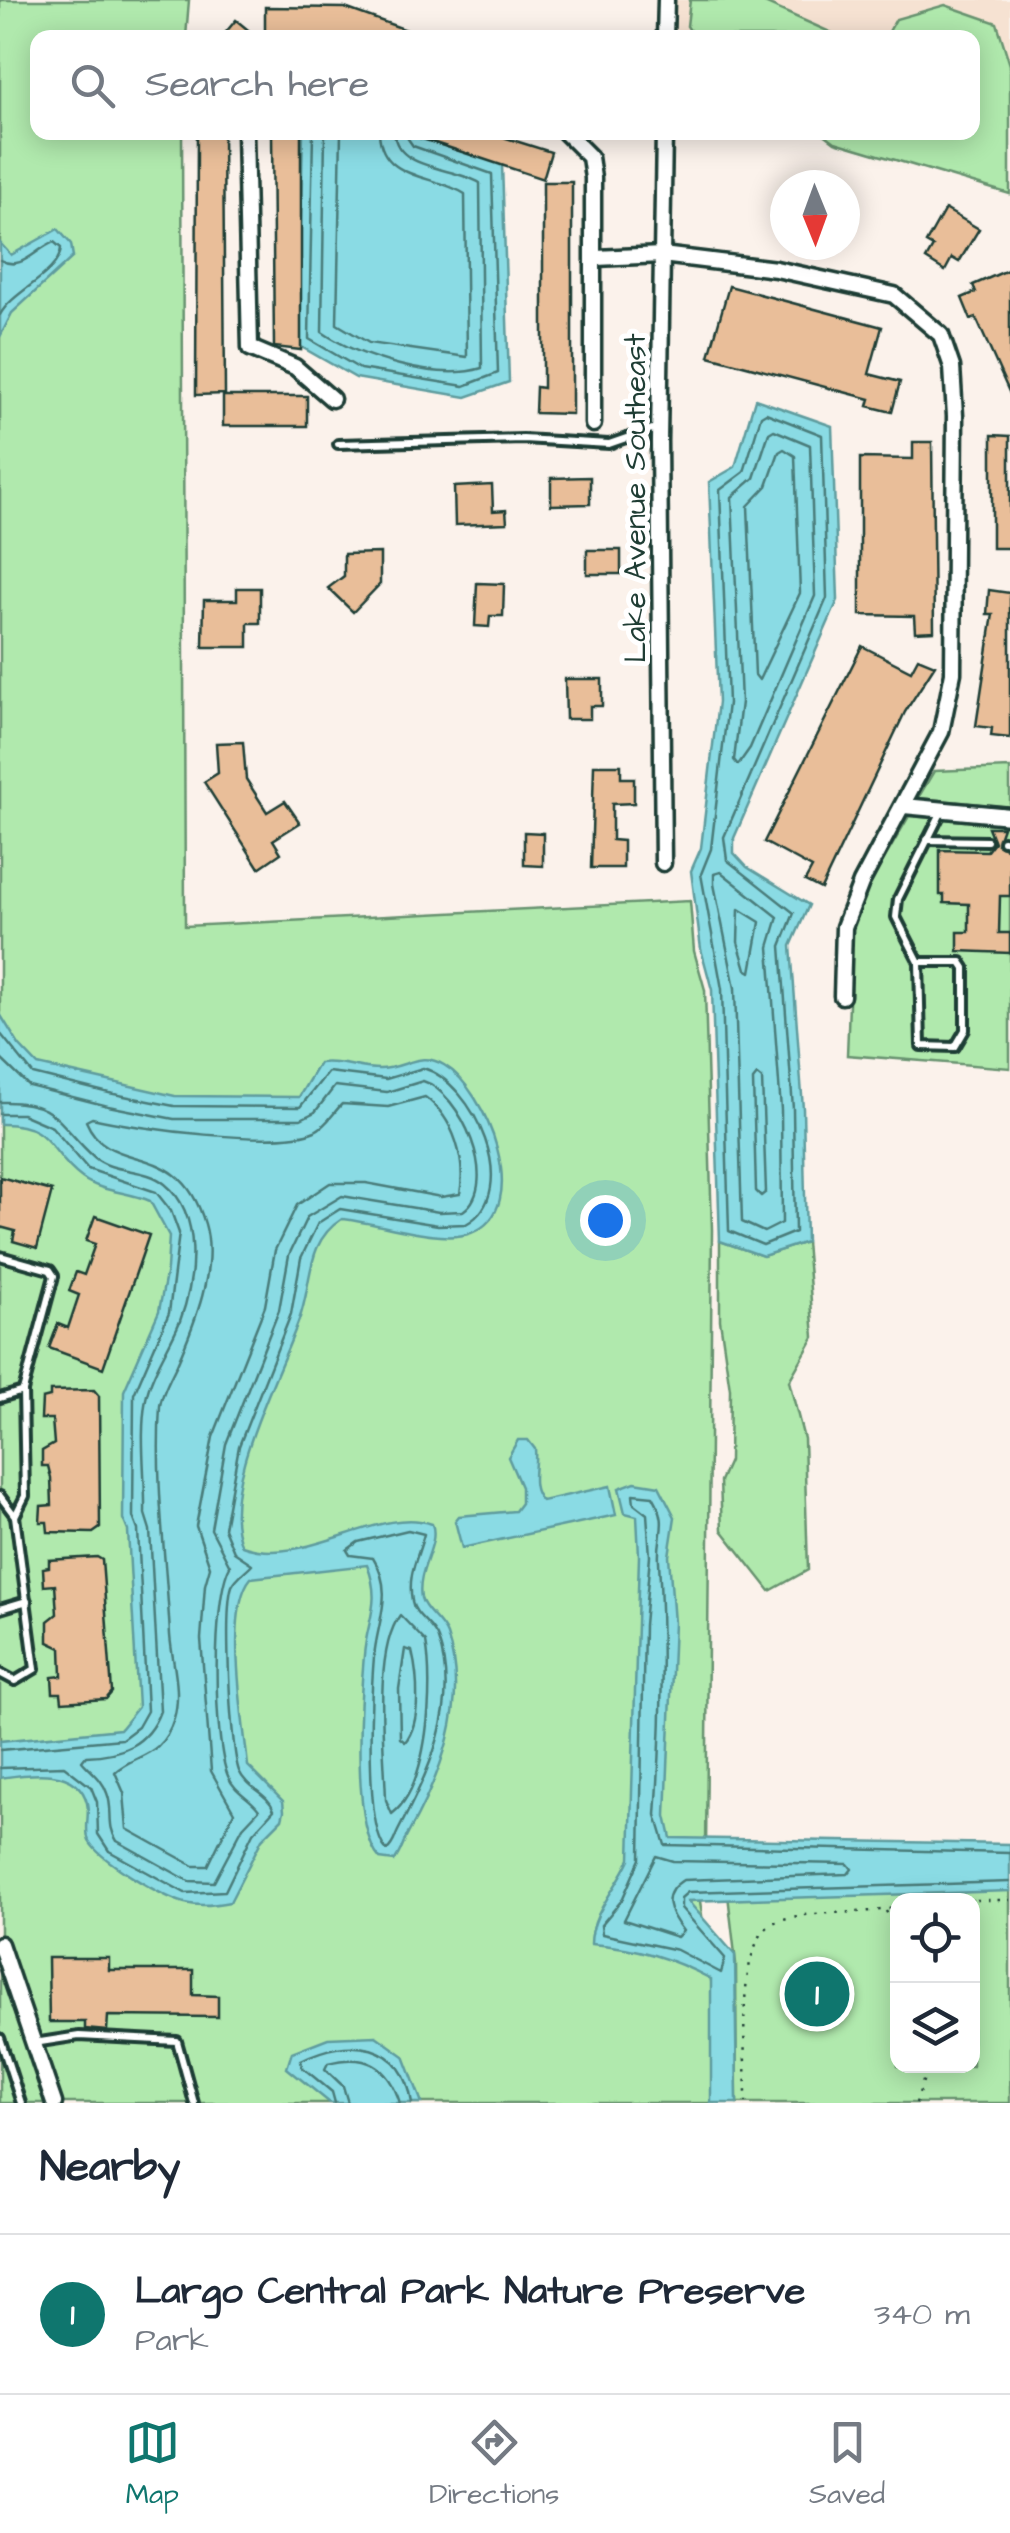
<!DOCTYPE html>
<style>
:root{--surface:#fff;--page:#f2f2f3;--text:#1f2937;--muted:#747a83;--line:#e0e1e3;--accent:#0f766e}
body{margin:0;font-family:"Architects Daughter",sans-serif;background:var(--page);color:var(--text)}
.controls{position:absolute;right:30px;bottom:30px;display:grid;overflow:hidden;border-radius:20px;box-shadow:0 5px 25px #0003}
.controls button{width:90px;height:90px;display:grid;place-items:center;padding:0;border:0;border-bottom:2px solid var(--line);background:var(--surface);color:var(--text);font:50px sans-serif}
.compass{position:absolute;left:770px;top:170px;width:90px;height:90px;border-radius:50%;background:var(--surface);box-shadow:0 5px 25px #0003;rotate:179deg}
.you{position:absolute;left:605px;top:1220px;width:35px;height:35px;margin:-25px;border:8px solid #fff;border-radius:50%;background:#1a73e8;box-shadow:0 0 0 15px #1a73e833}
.badge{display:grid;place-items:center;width:65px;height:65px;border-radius:50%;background:var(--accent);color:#fff;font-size:32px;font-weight:700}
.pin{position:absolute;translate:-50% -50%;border:5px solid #fff;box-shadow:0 2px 10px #0006}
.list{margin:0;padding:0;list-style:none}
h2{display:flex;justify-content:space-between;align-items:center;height:130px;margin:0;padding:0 40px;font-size:42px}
h2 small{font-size:32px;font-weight:400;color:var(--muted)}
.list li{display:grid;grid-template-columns:65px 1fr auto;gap:30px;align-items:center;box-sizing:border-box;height:160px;padding:0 40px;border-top:2px solid var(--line)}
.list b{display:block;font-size:38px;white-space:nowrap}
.list p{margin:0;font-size:32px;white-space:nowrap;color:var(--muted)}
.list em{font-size:32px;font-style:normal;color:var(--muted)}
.icon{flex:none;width:55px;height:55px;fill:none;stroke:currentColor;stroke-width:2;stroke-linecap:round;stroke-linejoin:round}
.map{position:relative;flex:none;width:1010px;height:2103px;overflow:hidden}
.search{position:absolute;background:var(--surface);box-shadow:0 5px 25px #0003;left:30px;right:30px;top:30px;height:110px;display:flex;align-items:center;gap:25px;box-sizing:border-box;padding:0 35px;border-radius:20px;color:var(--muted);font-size:38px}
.sheet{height:290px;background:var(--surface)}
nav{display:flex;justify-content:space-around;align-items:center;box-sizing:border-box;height:140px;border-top:2px solid var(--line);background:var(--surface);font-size:28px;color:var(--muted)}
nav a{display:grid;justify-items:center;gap:5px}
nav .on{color:var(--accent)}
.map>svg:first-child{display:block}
.built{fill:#f6e2d2}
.green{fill:#b0e9ad;stroke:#689370;stroke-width:2.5;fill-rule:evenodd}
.water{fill:#8adbe4;stroke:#5f9c9e;stroke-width:2.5}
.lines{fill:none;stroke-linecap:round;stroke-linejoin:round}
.shore{stroke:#4a7c7a;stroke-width:2.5}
.building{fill:#e9be99;stroke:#1f3d34;stroke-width:2.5}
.lane-casing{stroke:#1f3d34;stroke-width:14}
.street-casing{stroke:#1f3d34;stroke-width:21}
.path{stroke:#1f3d34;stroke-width:2.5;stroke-dasharray:2.5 8;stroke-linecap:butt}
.lane{stroke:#fff;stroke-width:6}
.street{stroke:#fff;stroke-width:14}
.labels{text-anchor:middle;stroke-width:10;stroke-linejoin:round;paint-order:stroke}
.street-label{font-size:30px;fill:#1f3d34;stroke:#fff}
</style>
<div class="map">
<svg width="1010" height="2103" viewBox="0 0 1010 2103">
<rect width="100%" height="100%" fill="#fbf2eb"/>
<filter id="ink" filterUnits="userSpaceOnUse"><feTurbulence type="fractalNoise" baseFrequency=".01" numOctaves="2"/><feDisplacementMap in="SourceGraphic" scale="20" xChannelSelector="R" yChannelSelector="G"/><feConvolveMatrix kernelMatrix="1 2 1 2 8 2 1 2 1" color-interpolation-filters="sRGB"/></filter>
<g filter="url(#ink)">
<g class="built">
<polygon points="674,0 690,0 687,26 694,37 673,38"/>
<polygon points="758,0 1010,0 1010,65 997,23 896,19 886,37 841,38"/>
</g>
<g class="green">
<polygon points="0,0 189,0 186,37 38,38 38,132 182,133 185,926 690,901 694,951 705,990 712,1230 706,1849 700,1901 713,1995 714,2103 0,2103"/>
<polygon points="690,0 758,0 841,37 694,37 687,26"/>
<polygon points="945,5 997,23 1010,65 1010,194 835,142 823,133 972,132 972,38 886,37 896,19"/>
<polygon points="1010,768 1010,807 918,798 934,771"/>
<polygon points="909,816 1010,825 1010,1068 847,1055 852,929 868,887"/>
<polygon points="720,1241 763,1256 806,1242 814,1337 789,1381 804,1439 808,1570 770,1591 722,1530 720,1481 729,1461 730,1389 720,1320"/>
<path d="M 1010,1889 L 1010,2103 L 737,2103 L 736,1963 L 728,1895 ZM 898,1900 L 972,1900 L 972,2066 L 898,2066 Z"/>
</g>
<g class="water">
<polygon points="303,133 403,133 502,164 509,382 466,397 356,378 298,345"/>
<polygon points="58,229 71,244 73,257 12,313 0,337 0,243 11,255"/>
<polygon points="755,399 832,426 838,600 734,838 734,853 747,867 809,905 791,946 803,1109 806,1242 763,1256 720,1241 712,990 701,949 691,871 701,848 718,702 709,482 735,467"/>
<path d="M 0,1014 L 19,1045 L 38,1065 L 175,1096 L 299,1097 L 319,1063 C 340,1060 359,1069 379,1069 C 405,1069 419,1050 444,1065 C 486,1089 535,1209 471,1233 C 440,1245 377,1222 342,1219 C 305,1242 313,1283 299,1320 C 279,1376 216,1491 242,1546 C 305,1569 380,1504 432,1524 C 440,1544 416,1570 421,1598 C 424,1611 442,1621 447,1635 C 470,1703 440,1776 408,1834 C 402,1844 401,1853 394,1861 L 380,1859 C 351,1827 360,1700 364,1655 C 367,1619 382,1603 367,1565 L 251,1578 C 224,1609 244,1724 248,1766 L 283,1801 L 284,1811 L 282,1819 L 262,1839 L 230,1902 C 215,1905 200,1907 185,1903 C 162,1897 99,1860 89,1841 C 84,1829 90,1815 87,1803 C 78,1765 27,1774 0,1778 L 0,1741 L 120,1729 L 138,1707 L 128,1531 L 123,1519 L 124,1391 L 159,1311 L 167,1269 L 169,1236 L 150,1201 C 129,1192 101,1192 82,1178 C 48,1153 53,1123 0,1124 Z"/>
<path d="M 518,1440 L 528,1440 L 535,1449 C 537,1467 528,1487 542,1501 L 610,1486 L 616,1515 L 462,1548 L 455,1521 L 459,1516 L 515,1511 L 521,1503 L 521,1487 L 508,1457 Z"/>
<path d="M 635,1482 L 659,1486 L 675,1517 L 669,1556 L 674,1623 L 666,1816 L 671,1838 L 1010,1844 L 1010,1891 L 688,1901 L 735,1955 L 737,2103 L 711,2103 L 711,1979 C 672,1958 635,1947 591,1944 C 591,1913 617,1888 630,1859 L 639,1556 L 637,1516 L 625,1513 L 619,1488 Z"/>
<polygon points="376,2036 404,2056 422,2103 330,2103 287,2068 292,2052 328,2038"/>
</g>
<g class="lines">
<g class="shore">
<polyline points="313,132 309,339 360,369 464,386 498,373 492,174 413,146 406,136"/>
<path d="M 325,132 L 322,332 C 360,358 438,382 482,368 L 480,183 C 454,167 396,170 394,132"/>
<path d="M 341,132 L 337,324 L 369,343 L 467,357 L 465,194 C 434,174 381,181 379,132"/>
<path d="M 0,260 C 22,272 35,249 54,242 L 61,248 C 59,275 13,290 0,315"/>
<polygon points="766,413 822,435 827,598 724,837 727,860 794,913 781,946 793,1109 795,1232 763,1245 729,1231 722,989 701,874 711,849 728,703 720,490 744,472 761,416"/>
<polygon points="774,430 810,445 815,596 750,748 738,765 734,760 741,702 732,497 754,478 769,433"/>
<polygon points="784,449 795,456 800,593 759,680 755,675 748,506 767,486 779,452"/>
<polygon points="721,872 778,917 769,947 781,1110 782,1223 764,1232 742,1222 735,988 714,884 714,874"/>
<polygon points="739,909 760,922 751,972 746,969 738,942"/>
<path d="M 0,1033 L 33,1074 L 109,1093 L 174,1106 L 300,1107 L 328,1072 L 386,1079 L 423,1068 C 473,1082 524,1192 466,1224 L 438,1225 L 340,1209 L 318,1223 L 301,1258 L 291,1314 L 239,1446 L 224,1528 L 234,1552 L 252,1564 C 247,1570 236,1577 232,1586 C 224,1610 230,1747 239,1771 C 247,1789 267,1792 274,1810 L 253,1833 L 225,1891 L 185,1893 L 109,1851 L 98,1834 L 97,1802 L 91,1787 L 64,1766 L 0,1768"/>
<path d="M 0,1058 L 29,1086 L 108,1106 L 174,1119 L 301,1119 L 315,1112 L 335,1086 L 387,1092 L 423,1081 C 460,1092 502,1184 463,1211 L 439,1212 L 342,1196 L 307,1217 L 289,1255 L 279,1310 L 226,1444 L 211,1529 L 230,1566 C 212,1598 213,1741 228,1776 C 235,1793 250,1797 259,1810 L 243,1827 L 214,1882 L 189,1881 L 117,1841 C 106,1825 114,1810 107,1793 C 102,1778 91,1772 82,1761 L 86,1756 C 120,1755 147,1746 160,1711 L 150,1530 L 145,1514 C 146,1477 139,1436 146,1399 C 151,1373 170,1346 180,1321 C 195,1280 203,1215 165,1184 C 145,1167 113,1174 94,1157 C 58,1125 58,1100 0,1102"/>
<polygon points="757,1075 762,1079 766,1192 761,1196 756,1191 753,1080"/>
<path d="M 425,1097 C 455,1119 466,1161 460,1194 L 441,1197 L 366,1183 L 330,1183 L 297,1205 L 275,1250 L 265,1306 L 213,1437 L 196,1526 L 210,1567 L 205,1585 L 201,1639 L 211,1771 L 234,1812 L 208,1866 L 194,1866 L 127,1829 L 124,1793 L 115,1772 C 135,1753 161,1760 174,1718 C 182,1691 172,1662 170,1635 C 166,1559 155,1482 160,1406 C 162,1392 171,1377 177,1364 C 194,1325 218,1268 205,1224 C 179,1134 110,1178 86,1121 L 92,1118 C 134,1128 278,1148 315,1131 C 327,1125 333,1113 342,1104 L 388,1107 Z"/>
<polyline points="0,1114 22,1114 52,1127 88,1169 156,1192 171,1211 179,1233 169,1313 134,1394 133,1517 138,1530 147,1711 138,1727 122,1739 0,1750"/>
<path d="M 408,1530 L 424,1534 C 418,1558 407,1574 412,1601 C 414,1616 433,1624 438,1639 C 461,1705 428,1774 398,1831 C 394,1839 394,1844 387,1850 C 364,1832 371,1689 374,1657 C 377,1622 395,1592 373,1558 L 350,1555 L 347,1550 L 358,1542 Z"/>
<path d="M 400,1615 L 426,1642 C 434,1684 429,1786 392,1814 L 386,1800 C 385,1753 372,1653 400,1615 Z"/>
<path d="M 405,1649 L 412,1651 C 418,1676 422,1722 405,1742 L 400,1738 L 399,1689 Z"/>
<path d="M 1010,1853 L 665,1845 L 656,1815 C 662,1730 664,1647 659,1561 C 657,1533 670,1525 653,1496 L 633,1494 L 634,1504 L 647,1514 L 650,1556 L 644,1625 L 640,1859 L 622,1900 L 601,1925 L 602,1934 L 677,1950 L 721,1973 L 725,1958 L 681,1908 L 681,1898 L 688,1892 L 1010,1882"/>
<path d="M 656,1856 L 673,1861 L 848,1864 L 852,1869 L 848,1874 L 683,1880 C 659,1895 669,1913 683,1931 L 677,1937 L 624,1920 Z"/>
<path d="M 335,2103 L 332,2092 L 302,2067 L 301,2060 C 349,2036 403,2041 412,2103"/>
<path d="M 348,2103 L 343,2086 L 325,2069 L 328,2063 C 366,2053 388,2065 400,2103"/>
</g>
</g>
<g class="building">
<polygon points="265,7 345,8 429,38 265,36"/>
<polygon points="236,20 258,38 221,38"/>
<polygon points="197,132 223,132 225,394 196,395"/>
<polygon points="272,132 301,132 301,350 274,347"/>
<polygon points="402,132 487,132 551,152 543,179"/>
<polygon points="543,182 572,182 572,414 535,413 536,387 543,388"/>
<polygon points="945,209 979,229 959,262 952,258 945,271 926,259 933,247 926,243"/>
<polygon points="1010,269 1010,394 976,318 971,320 962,298 976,292 973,285"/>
<polygon points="729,286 882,327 869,374 900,382 892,412 868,406 870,399 709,356"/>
<rect x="223" y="396" width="84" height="30"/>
<polygon points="992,435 1010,436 1010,548 992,548"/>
<polygon points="913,442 932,442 934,631 915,632 914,616 860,615 860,458 913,459"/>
<polygon points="590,477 590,504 551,505 551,478"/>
<polygon points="492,485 493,511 506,510 507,523 455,525 454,487"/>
<rect x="587" y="550" width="34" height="24"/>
<polygon points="380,553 380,584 353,612 328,588 344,576 344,554"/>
<polygon points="477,583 504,584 503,616 490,616 489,627 475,626"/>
<polygon points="237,588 260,588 260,623 248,623 248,647 203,647 204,600 237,600"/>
<polygon points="989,590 1010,593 1010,738 991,736 992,728 976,726 993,614 987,614"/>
<polygon points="862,646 911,671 918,658 935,665 905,712 821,889 805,881 812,868 764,842"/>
<polygon points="565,679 602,679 602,706 590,706 590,719 566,719"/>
<polygon points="243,742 246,779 267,812 285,801 300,823 273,840 281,853 259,868 204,782 218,773 216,743"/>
<polygon points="594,765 621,765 621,778 634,778 634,803 612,804 612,840 623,841 623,868 591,868"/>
<polygon points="988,827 1003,827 997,844 1010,850 1010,896 1000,896 999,933 1010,933 1010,953 958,951 958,932 969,932 969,904 944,903 944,895 940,895 940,850 987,851 994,842"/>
<polygon points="524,832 543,833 543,866 524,865"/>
<polygon points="0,1177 52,1191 37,1248 13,1241 15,1231 0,1227"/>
<polygon points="95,1216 149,1235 103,1368 49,1348 58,1324 68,1328 79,1295 69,1291 76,1272 84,1275 95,1244 86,1241"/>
<polygon points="94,1390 99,1396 100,1528 93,1533 48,1532 47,1522 40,1522 41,1506 52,1505 51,1478 48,1466 42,1466 42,1451 54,1444 52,1419 41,1419 42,1399 50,1397 50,1391"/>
<polygon points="97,1557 102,1560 112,1692 106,1699 62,1702 61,1693 53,1693 52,1677 62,1676 61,1648 48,1642 48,1621 57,1614 55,1585 44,1586 43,1568 49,1567 49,1560"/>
<polygon points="48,1958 109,1958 109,1970 193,1970 193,1995 218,1996 218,2017 108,2016 107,2031 85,2029 85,2022 49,2022"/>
</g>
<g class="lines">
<defs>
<g id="lane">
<polyline points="338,444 523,439 609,444 658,427"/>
<polyline points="927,840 987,841"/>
<polyline points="1003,841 1010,841"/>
<polyline points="919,962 961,962 965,968 965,1030 955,1047 921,1046 919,962 896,917 898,899 942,811"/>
<polyline points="0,1256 50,1270 54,1276 23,1391 0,1398"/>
<polyline points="0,1496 15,1516"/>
<polyline points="0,1609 27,1601"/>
<polyline points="0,1673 15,1681 35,1669 15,1516 25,1496 23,1391"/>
<polyline points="0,2038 21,2103"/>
<polyline points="34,2043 79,2036 177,2041 194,2103"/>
</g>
<g id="street">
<polyline points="665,38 666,0"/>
<polyline points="245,132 250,348 295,367 332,399"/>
<polyline points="565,132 590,157 593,178 593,424"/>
<polyline points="596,258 662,255 776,269 894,295 941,335 952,367 955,416 953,673 941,732 861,883 844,927 842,996"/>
<polyline points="904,806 1010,816"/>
<polyline points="663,863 659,441 664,132"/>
<polyline points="0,1944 54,2103"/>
</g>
</defs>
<use href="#lane" class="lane-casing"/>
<use href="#street" class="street-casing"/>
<g class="path">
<polyline points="945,1900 1010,1900"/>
<polyline points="886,1911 898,1934"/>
<path d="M 746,2103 C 747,2061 731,1935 780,1920 C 817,1909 860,1916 898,1907"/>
<polyline points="916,2103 923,2081 920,2066"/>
</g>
<use href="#lane" class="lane"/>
<use href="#street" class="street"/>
</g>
</g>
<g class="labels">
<g class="street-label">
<text transform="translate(635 498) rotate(-90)" y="10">Lake Avenue Southeast</text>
</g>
</g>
</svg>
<div class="controls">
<button><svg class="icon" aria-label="locate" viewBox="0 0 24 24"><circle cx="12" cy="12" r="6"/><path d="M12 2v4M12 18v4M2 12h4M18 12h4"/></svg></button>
<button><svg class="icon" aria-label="layers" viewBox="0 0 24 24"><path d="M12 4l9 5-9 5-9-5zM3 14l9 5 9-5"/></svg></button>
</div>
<svg class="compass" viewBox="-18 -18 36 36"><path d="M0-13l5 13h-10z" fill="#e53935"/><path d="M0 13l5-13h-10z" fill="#747a83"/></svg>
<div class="you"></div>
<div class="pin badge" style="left:817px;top:1994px">1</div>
<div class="search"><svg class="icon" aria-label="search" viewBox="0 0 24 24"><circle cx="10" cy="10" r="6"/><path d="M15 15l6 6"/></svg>Search here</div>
</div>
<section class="sheet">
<h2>Nearby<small></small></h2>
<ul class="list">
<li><span class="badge">1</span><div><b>Largo Central Park Nature Preserve</b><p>Park</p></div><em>340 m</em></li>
</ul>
</section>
<nav>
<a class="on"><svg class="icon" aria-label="map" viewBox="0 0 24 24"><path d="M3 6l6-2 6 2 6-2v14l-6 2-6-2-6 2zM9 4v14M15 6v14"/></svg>Map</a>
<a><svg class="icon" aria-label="directions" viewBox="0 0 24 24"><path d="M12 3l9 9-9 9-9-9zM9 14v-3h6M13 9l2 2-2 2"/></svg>Directions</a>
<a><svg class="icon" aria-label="saved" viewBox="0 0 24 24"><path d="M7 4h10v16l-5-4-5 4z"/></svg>Saved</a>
</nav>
